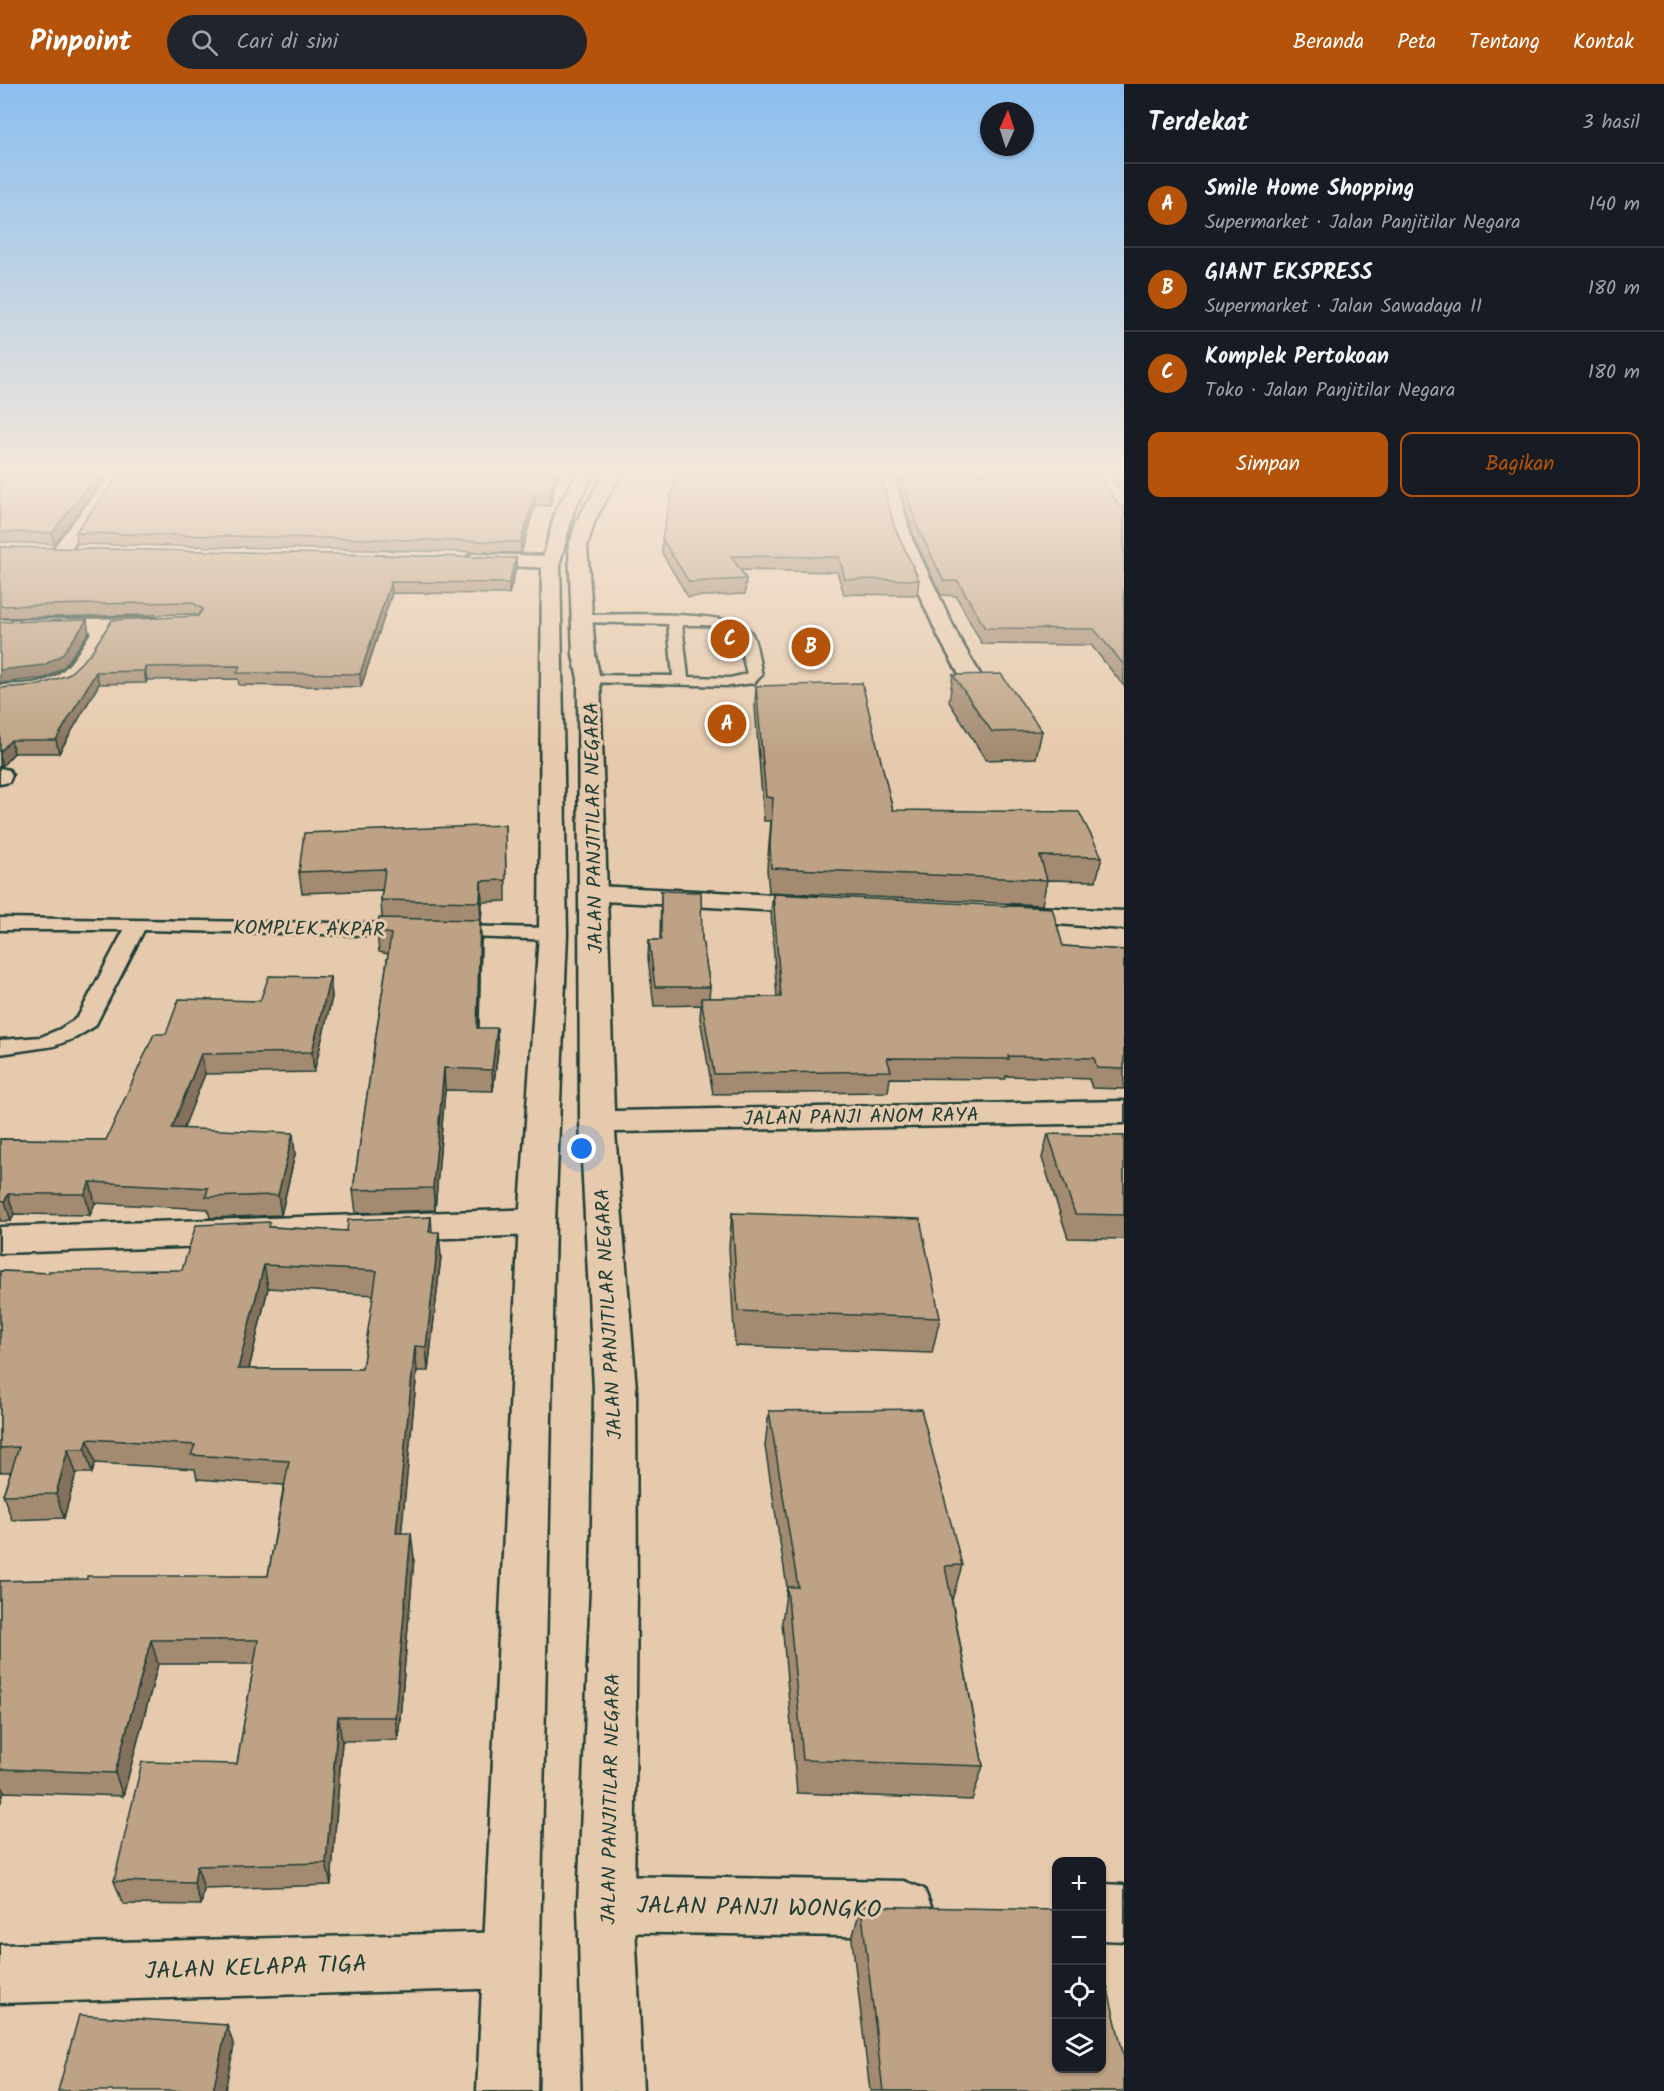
<!DOCTYPE html>
<html lang="id">
<meta charset="utf-8">
<style>
:root{--surface:#171b24;--page:#20242c;--text:#f1f3f6;--muted:#9ea1a6;--line:#363941;--accent:#b45309}
body{margin:0;font-family:Kalam,sans-serif;background:var(--page);color:var(--text)}
.controls{position:absolute;right:18px;bottom:18px;display:grid;overflow:hidden;border-radius:12px;box-shadow:0 2px 4px #0004}
.controls button{width:54px;height:54px;display:grid;place-items:center;padding:0;border:0;border-bottom:2px solid var(--line);background:var(--surface);color:var(--text);font:30px sans-serif}
.compass{position:absolute;left:980px;top:18px;width:54px;height:54px;border-radius:50%;background:var(--surface);box-shadow:0 2px 4px #0004;rotate:3deg}
.you{position:absolute;left:582px;top:1065px;width:21px;height:21px;margin:-15px;border:4px solid #fff;border-radius:50%;background:#1a73e8;box-shadow:0 0 0 9px #1a73e833}
.badge{display:grid;place-items:center;width:39px;height:39px;border-radius:50%;background:var(--accent);color:#fff;font-size:20px;font-weight:700}
.pin{position:absolute;translate:-50% -50%;border:3px solid #fff;box-shadow:0 2px 6px #0006}
.list{margin:0;padding:0;list-style:none}
h2{display:flex;justify-content:space-between;align-items:center;height:78px;margin:0;padding:0 24px;font-size:26px}
h2 small{font-size:20px;font-weight:400;color:var(--muted)}
.list li{display:grid;grid-template-columns:39px 1fr auto;gap:18px;align-items:center;box-sizing:border-box;height:84px;padding:0 24px;border-top:2px solid var(--line)}
.list b{display:block;font-size:22px;white-space:nowrap}
.list p{margin:0;font-size:20px;white-space:nowrap;color:var(--muted)}
.list em{font-size:20px;font-style:normal;color:var(--muted)}
.actions{display:flex;gap:12px;padding:18px 24px}
.actions a{flex:1;padding:14px 0;border:2px solid var(--accent);border-radius:12px;text-align:center;font-size:21px;color:var(--accent)}
.actions .main{background:var(--accent);color:#fff}
.icon{flex:none;width:33px;height:33px;fill:none;stroke:currentColor;stroke-width:2;stroke-linecap:round;stroke-linejoin:round}
.map{position:relative;flex:none;width:1124px;height:2007px;overflow:hidden}
header{display:flex;align-items:center;gap:36px;box-sizing:border-box;height:84px;padding:0 30px;background:var(--accent);color:#fff}
header strong{font-size:28px}
nav{display:flex;gap:33px;margin-inline-start:auto;font-size:21px}
.search{width:420px;height:54px;background:var(--page);display:flex;align-items:center;gap:15px;box-sizing:border-box;padding:0 21px;border-radius:33px;color:var(--muted);font-size:22px}
main{display:flex}
aside{flex:1;background:var(--surface)}
.map>svg:first-child{display:block}
.lines{fill:none;stroke-linecap:round;stroke-linejoin:round}
.lane-casing{stroke:#1f3d34;stroke-width:5}
.street-casing{stroke:#1f3d34;stroke-width:5}
.secondary-casing{stroke:#1f3d34;stroke-width:5}
.lane{fill:#e6caad;fill-rule:evenodd}
.street{fill:#e6caad;fill-rule:evenodd}
.secondary{fill:#e6caad;fill-rule:evenodd}
.wall{fill:#a38b72;stroke:#1f3d34;stroke-width:1.5;fill-rule:evenodd}
.shaded-wall{fill:#84715d;stroke:#1f3d34;stroke-width:1.5}
.building{fill:#bda285;stroke:#1f3d34;stroke-width:1.5;fill-rule:evenodd}
.labels{text-anchor:middle;stroke-width:6;stroke-linejoin:round;paint-order:stroke}
.street-label{font-size:20px;fill:#1f3d34;stroke:#e6caad}
.near-street-label{font-size:24px;fill:#1f3d34;stroke:#e6caad}
</style>
<header>
<strong>Pinpoint</strong>
<div class="search"><svg class="icon" aria-label="search" viewBox="0 0 24 24"><circle cx="10" cy="10" r="6"/><path d="M15 15l6 6"/></svg>Cari di sini</div>
<nav><a>Beranda</a><a>Peta</a><a>Tentang</a><a>Kontak</a></nav>
</header>
<main>
<div class="map">
<svg width="1124" height="2007" viewBox="0 0 1124 2007">
<rect width="100%" height="100%" fill="#e6caad"/>
<filter id="ink" filterUnits="userSpaceOnUse"><feTurbulence type="fractalNoise" baseFrequency=".0167" numOctaves="2"/><feDisplacementMap in="SourceGraphic" scale="12" xChannelSelector="R" yChannelSelector="G"/><feConvolveMatrix kernelMatrix="1 2 1 2 8 2 1 2 1" color-interpolation-filters="sRGB"/></filter>
<g filter="url(#ink)">
<g class="lines">
<defs>
<g id="lane">
<path d="M 582,531 C 613,531 732,525 750,547 C 757,556 759,579 762,591 L 754,599 L 730,602 L 584,598 L 582,595 L 589,591 L 673,592 L 668,540 L 577,538 L 577,532 ZM 682,541 C 703,541 720,539 737,551 L 747,590 L 730,594 L 688,593 Z"/>
<polygon points="0,834 406,840 416,846 406,852 144,846 95,942 75,954 54,962 0,970 0,956 41,953 60,945 78,933 124,846 0,846"/>
<polygon points="451,842 553,844 563,850 553,856 444,852 441,848"/>
</g>
<g id="street">
<polygon points="111,389 128,389 67,470 55,470 52,466 55,462"/>
<polygon points="877,389 893,389 912,455 959,554 991,609 988,614 972,614 939,554 894,455"/>
<polygon points="472,470 551,472 560,478 551,484 465,480 463,476"/>
<path d="M 154,534 L 161,536 L 164,540 L 161,544 L 113,547 C 78,605 69,613 0,615 L 0,601 C 57,600 62,595 92,547 L 0,548 L 0,536 Z"/>
<polygon points="0,684 9,686 12,691 9,698 0,700"/>
<polygon points="595,802 815,813 825,815 829,821 825,827 815,829 585,816 581,810 585,804"/>
<polygon points="1011,822 1124,827 1124,845 1001,836 997,830 1001,824"/>
<polygon points="537,1125 550,1129 555,1138 550,1147 537,1151 0,1169 0,1143"/>
<polygon points="606,1792 904,1797 924,1805 932,1825 924,1845 904,1853 606,1848 586,1840 578,1820 586,1800"/>
<polygon points="1102,1800 1124,1801 1124,1857 1102,1856"/>
<polygon points="512,1848 532,1856 540,1876 532,1896 512,1904 0,1919 0,1861"/>
</g>
<g id="secondary">
<polygon points="578,389 594,389 574,426 560,478 567,850 555,1138 537,2007 477,2007 519,1138 539,850 542,478 556,426"/>
<polygon points="605,389 621,389 595,436 587,462 595,571 600,595 614,1027 1124,1017 1124,1039 615,1048 636,1305 637,1505 634,1820 643,2007 583,2007 578,1820 591,1505 594,1305 580,1038 578,595 573,571 569,462 577,436"/>
</g>
</defs>
<use href="#lane" class="lane-casing"/>
<use href="#street" class="street-casing"/>
<use href="#secondary" class="secondary-casing"/>
<use href="#lane" class="lane"/>
<use href="#street" class="street"/>
<use href="#secondary" class="secondary"/>
</g>
<g class="wall">
<polygon points="0,389 108,389 54,460 0,458"/>
<polygon points="121,389 558,389 550,422 535,421 521,469 77,460 75,449"/>
<polygon points="672,389 880,389 894,442 919,496 917,511 844,510 837,488 741,486 746,495 745,510 688,513 662,469 662,455 675,396"/>
<polygon points="895,389 1099,389 1119,422 1124,422 1124,602 1091,561 982,560 956,512 941,511 914,454"/>
<polygon points="1108,389 1124,389 1124,413"/>
<polygon points="0,463 516,474 516,485 509,510 392,509 361,603 239,601 238,595 147,596 146,599 99,600 59,669 14,669 2,682 0,682 0,604 40,601 68,591 197,532 193,530 0,534"/>
<polygon points="953,591 1042,647 1036,674 986,676 949,618"/>
<polygon points="756,602 893,726 1102,773 1096,797 1047,796 1042,821 769,808 767,785 771,737 764,737 755,623"/>
<polygon points="505,741 506,817 482,818 481,840 480,840 481,856 479,944 498,966 493,1007 445,1006 435,1126 356,1129 353,1106 388,870 379,868 377,847 382,834 381,816 382,806 302,809 299,788"/>
<polygon points="661,807 702,855 710,903 709,914 777,913 771,828 773,810 1063,862 1124,866 1124,1005 1092,1004 1089,995 1006,992 1005,995 890,994 888,1008 713,1010 700,934 701,921 654,922 648,874 649,856 660,856"/>
<polygon points="330,893 332,913 314,988 205,990 183,1044 295,1070 281,1131 210,1134 208,1125 95,1119 90,1131 14,1130 11,1137 0,1137 0,1055 106,1056 166,950"/>
<polygon points="1048,1050 1124,1052 1124,1155 1068,1154 1042,1074"/>
<polygon points="732,1129 940,1234 932,1269 735,1262 729,1163"/>
<path d="M 431,1133 L 432,1148 L 441,1172 L 428,1287 L 417,1287 L 401,1449 L 414,1474 L 398,1656 L 342,1657 L 331,1801 L 204,1805 L 201,1821 L 123,1820 L 114,1797 L 237,1680 L 254,1580 L 158,1580 L 123,1712 L 4,1708 L 0,1720 L 0,1497 L 268,1492 L 284,1401 L 197,1395 L 195,1385 L 95,1379 L 92,1389 L 76,1389 L 64,1434 L 12,1436 L 3,1411 L 11,1388 L 0,1388 L 0,1187 L 49,1189 L 182,1186 L 271,1143 L 347,1147 ZM 268,1204 L 374,1211 L 362,1285 L 249,1285 Z"/>
<polygon points="769,1327 962,1481 952,1516 983,1682 972,1716 797,1709 782,1538 787,1503 765,1362"/>
<polygon points="861,1822 1124,2007 870,2007 852,1855"/>
</g>
<g class="shaded-wall">
<polygon points="98,389 108,389 54,460 52,449"/>
<polygon points="556,389 558,389 550,422 550,411"/>
<polygon points="535,411 535,421 521,469 521,458"/>
<polygon points="516,474 516,485 509,510 509,499"/>
<polygon points="391,498 392,509 361,603 360,590"/>
<polygon points="87,536 89,548 64,583 46,594 0,599 0,586"/>
<polygon points="145,583 147,596 146,599 144,587"/>
<polygon points="96,588 99,600 59,669 56,656"/>
<polygon points="11,656 14,669 2,682 0,673 0,668"/>
<polygon points="481,797 482,818 481,840 480,818"/>
<polygon points="480,836 481,856 478,965 477,944"/>
<polygon points="330,893 332,913 314,988 312,968"/>
<polygon points="497,944 498,966 493,1007 492,986"/>
<polygon points="201,970 205,990 176,1064 172,1044"/>
<polygon points="444,984 445,1006 435,1126 433,1104"/>
<polygon points="293,1049 295,1070 281,1131 278,1111"/>
<polygon points="90,1098 95,1119 90,1131 85,1110"/>
<polygon points="8,1110 14,1130 11,1137 5,1117"/>
<polygon points="439,1148 441,1172 428,1287 426,1263"/>
<polygon points="264,1181 268,1204 243,1310 238,1285"/>
<polygon points="415,1262 417,1287 399,1474 396,1449"/>
<polygon points="88,1355 95,1379 92,1389 85,1365"/>
<polygon points="68,1365 76,1389 64,1434 56,1410"/>
<polygon points="411,1449 414,1474 398,1656 395,1633"/>
<polygon points="151,1556 158,1580 123,1712 115,1689"/>
<polygon points="338,1633 342,1657 331,1801 326,1779"/>
<polygon points="0,1700 4,1708 0,1720"/>
<polygon points="197,1782 204,1805 201,1821 194,1799"/>
<polygon points="227,1941 234,1962 225,2007 213,2007"/>
</g>
<g class="building">
<polygon points="0,389 98,389 52,449 0,448"/>
<polygon points="121,389 556,389 550,411 535,411 521,458 75,449"/>
<polygon points="676,389 880,389 894,442 919,496 845,495 839,473 731,472 746,495 689,498 662,455"/>
<polygon points="901,389 1099,389 1119,422 1124,422 1124,581 1094,545 985,544 958,497 944,497 916,440"/>
<polygon points="1120,389 1124,389 1124,396"/>
<polygon points="0,463 516,474 509,499 391,498 360,590 237,589 240,582 145,583 144,587 96,588 56,656 11,656 0,668 0,604 40,601 68,591 90,570 112,536 198,532 203,525 191,518 0,522"/>
<polygon points="87,536 62,571 44,581 0,586 0,538"/>
<polygon points="1001,590 1042,647 992,648 953,591"/>
<polygon points="862,599 893,726 1079,728 1102,773 1040,772 1047,796 771,784 770,761 773,714 766,713 756,602"/>
<polygon points="505,741 506,796 481,797 480,818 381,816 385,785 299,788 304,749"/>
<polygon points="661,807 701,808 702,855 710,903 655,903 649,856 661,856"/>
<polygon points="773,810 1052,824 1063,862 1124,866 1124,985 1097,984 1094,974 1008,972 1009,975 887,974 891,987 714,990 701,914 781,913"/>
<polygon points="379,834 480,836 477,944 497,944 492,986 444,984 433,1104 353,1106 391,850 377,847"/>
<polygon points="269,892 330,893 312,968 201,970 172,1044 293,1049 278,1111 206,1113 208,1104 90,1098 85,1110 8,1110 5,1117 0,1116 0,1055 106,1056 154,950 166,950 179,915 260,917"/>
<polygon points="1048,1050 1124,1052 1124,1131 1075,1130"/>
<polygon points="732,1129 920,1135 940,1234 738,1227"/>
<path d="M 431,1133 L 429,1148 L 439,1148 L 426,1263 L 415,1262 L 396,1449 L 411,1449 L 395,1633 L 338,1633 L 326,1779 L 197,1782 L 194,1799 L 114,1797 L 142,1678 L 237,1680 L 258,1556 L 151,1556 L 115,1689 L 0,1685 L 0,1497 L 87,1495 L 87,1492 L 268,1492 L 289,1377 L 191,1371 L 195,1361 L 88,1355 L 85,1365 L 68,1365 L 56,1410 L 3,1411 L 19,1363 L 0,1364 L 0,1187 L 49,1189 L 49,1187 L 182,1186 L 196,1141 L 270,1138 L 269,1143 L 347,1147 L 348,1136 ZM 264,1181 L 377,1187 L 362,1285 L 238,1285 Z"/>
<polygon points="921,1325 962,1481 945,1482 983,1682 803,1676 787,1503 798,1503 769,1327"/>
<polygon points="861,1822 1056,1826 1056,1984 1101,1984 1101,1877 1124,1973 1124,2007 883,2007"/>
<polygon points="79,1931 227,1941 213,2007 58,2007"/>
</g>
</g>
<linearGradient id="sky" x2="0" y2="1"><stop stop-color="#8abeef"/><stop offset="0.58" stop-color="#f4e7da"/><stop offset="1" stop-color="#f4e7da" stop-opacity="0"/></linearGradient>
<rect width="1124" height="670" fill="url(#sky)"/>
<g class="labels">
<g class="street-label">
<text transform="translate(593 744) rotate(-91)" y="7">JALAN PANJITILAR NEGARA</text>
<text transform="translate(309 844) rotate(1)" y="7">KOMPLEK AKPAR</text>
<text transform="translate(861 1032) rotate(-1)" y="7">JALAN PANJI ANOM RAYA</text>
<text transform="translate(608 1230) rotate(-93)" y="7">JALAN PANJITILAR NEGARA</text>
<text transform="translate(610 1715) rotate(-89)" y="7">JALAN PANJITILAR NEGARA</text>
</g>
<g class="near-street-label">
<text transform="translate(759 1823) rotate(1)" y="8">JALAN PANJI WONGKO</text>
<text transform="translate(256 1883) rotate(-2)" y="8">JALAN KELAPA TIGA</text>
</g>
</g>
</svg>
<div class="controls">
<button>+</button>
<button>−</button>
<button><svg class="icon" aria-label="locate" viewBox="0 0 24 24"><circle cx="12" cy="12" r="6"/><path d="M12 2v4M12 18v4M2 12h4M18 12h4"/></svg></button>
<button><svg class="icon" aria-label="layers" viewBox="0 0 24 24"><path d="M12 4l9 5-9 5-9-5zM3 14l9 5 9-5"/></svg></button>
</div>
<svg class="compass" viewBox="-18 -18 36 36"><path d="M0-13l5 13h-10z" fill="#e53935"/><path d="M0 13l5-13h-10z" fill="#9ea1a6"/></svg>
<div class="you"></div>
<div class="pin badge" style="left:727px;top:640px">A</div>
<div class="pin badge" style="left:811px;top:563px">B</div>
<div class="pin badge" style="left:730px;top:555px">C</div>
</div>
<aside>
<h2>Terdekat<small>3 hasil</small></h2>
<ul class="list">
<li><span class="badge">A</span><div><b>Smile Home Shopping</b><p>Supermarket · Jalan Panjitilar Negara</p></div><em>140 m</em></li>
<li><span class="badge">B</span><div><b>GIANT EKSPRESS</b><p>Supermarket · Jalan Sawadaya II</p></div><em>180 m</em></li>
<li><span class="badge">C</span><div><b>Komplek Pertokoan</b><p>Toko · Jalan Panjitilar Negara</p></div><em>180 m</em></li>
</ul>
<div class="actions"><a class="main">Simpan</a><a>Bagikan</a></div>
</aside>
</main>
